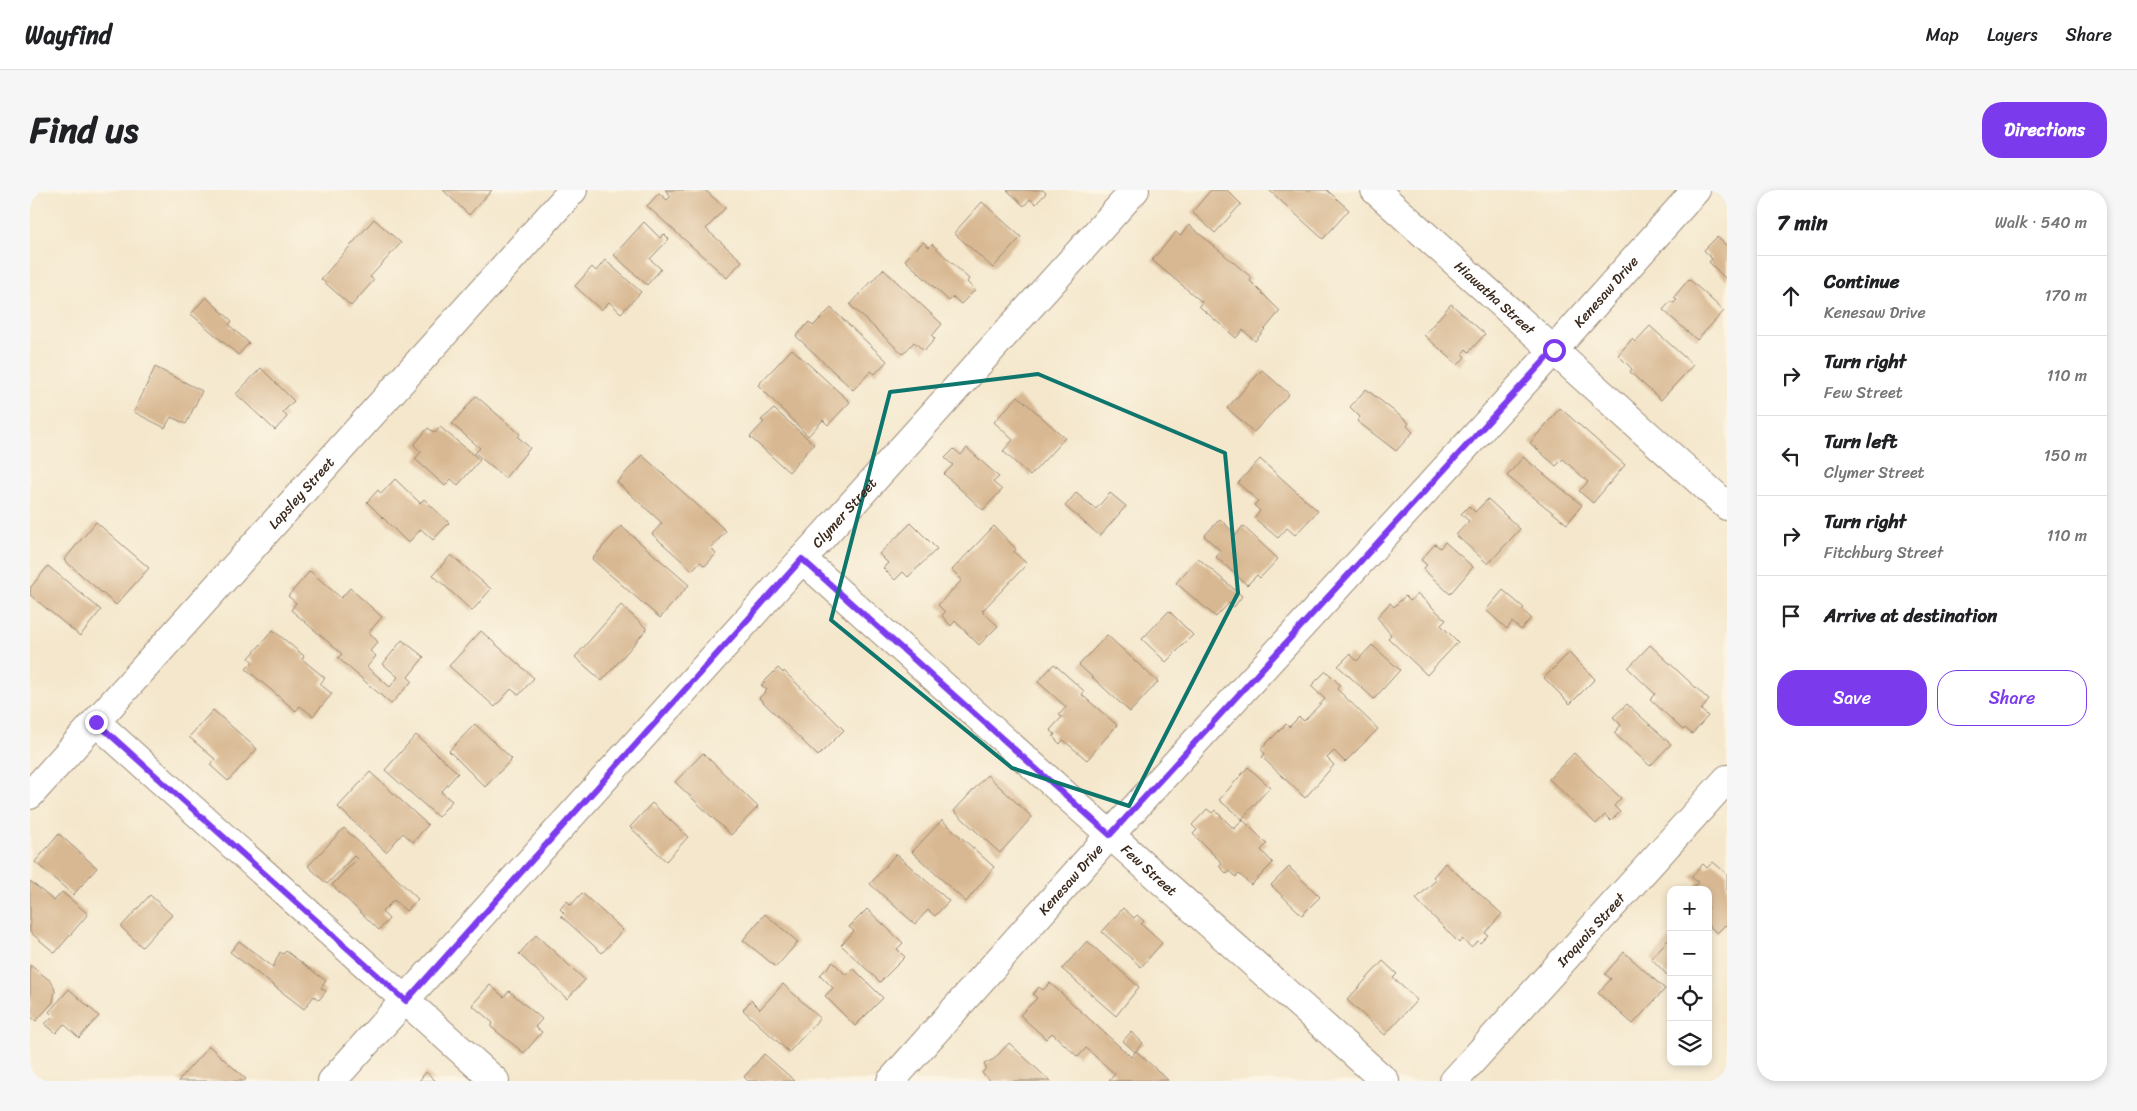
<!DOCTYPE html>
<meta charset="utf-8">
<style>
:root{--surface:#fff;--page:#f6f6f6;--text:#202124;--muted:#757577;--line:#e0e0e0;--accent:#7c3aed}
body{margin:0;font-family:Sriracha,sans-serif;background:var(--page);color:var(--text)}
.controls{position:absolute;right:15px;bottom:15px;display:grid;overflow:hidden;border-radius:10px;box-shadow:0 2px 8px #0003}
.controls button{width:45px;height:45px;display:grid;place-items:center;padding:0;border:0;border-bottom:1px solid var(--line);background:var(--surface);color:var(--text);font:25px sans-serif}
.stop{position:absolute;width:15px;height:15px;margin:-11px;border:4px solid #7c3aed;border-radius:50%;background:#fff}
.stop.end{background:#7c3aed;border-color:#fff;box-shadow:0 1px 5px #0008}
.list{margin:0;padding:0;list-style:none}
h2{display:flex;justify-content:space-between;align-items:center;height:65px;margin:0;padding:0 20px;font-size:21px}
h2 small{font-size:16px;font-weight:400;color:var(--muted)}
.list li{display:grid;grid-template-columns:32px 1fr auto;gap:15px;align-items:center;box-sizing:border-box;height:80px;padding:0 20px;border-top:1px solid var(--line)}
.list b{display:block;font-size:19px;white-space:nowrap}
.list p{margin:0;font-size:16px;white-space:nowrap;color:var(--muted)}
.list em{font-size:16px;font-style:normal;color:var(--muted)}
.actions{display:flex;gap:10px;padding:15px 20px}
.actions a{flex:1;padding:11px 0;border:1px solid var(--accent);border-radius:20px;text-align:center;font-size:18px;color:var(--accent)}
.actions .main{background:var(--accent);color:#fff}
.icon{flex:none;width:28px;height:28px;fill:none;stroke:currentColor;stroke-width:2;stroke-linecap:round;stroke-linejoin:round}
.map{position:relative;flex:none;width:1697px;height:891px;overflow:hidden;border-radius:20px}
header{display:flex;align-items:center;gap:30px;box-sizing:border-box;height:70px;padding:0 25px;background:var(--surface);border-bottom:1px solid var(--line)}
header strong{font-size:24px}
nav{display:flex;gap:28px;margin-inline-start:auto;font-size:18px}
.intro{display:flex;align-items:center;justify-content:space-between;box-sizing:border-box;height:120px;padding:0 30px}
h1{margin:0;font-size:35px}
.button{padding:12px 22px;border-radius:20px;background:var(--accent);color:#fff;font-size:18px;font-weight:700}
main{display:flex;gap:30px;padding:0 30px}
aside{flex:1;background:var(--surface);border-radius:20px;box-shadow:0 2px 8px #0003}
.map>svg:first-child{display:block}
.building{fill:#d8b892}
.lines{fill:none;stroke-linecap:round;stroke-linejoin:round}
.minor-casing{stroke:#988875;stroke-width:30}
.minor{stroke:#fff;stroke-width:28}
.route{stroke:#7c3aed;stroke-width:6}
.marked{fill:none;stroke:#0f766e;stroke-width:4;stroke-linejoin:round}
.labels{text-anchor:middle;stroke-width:4;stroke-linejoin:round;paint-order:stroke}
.street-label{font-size:14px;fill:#3b2a1e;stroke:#fcf5e5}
</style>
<header>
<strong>Wayfind</strong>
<nav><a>Map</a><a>Layers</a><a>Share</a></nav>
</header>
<div class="intro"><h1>Find us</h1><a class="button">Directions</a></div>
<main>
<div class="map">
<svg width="1697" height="891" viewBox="0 0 1697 891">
<rect width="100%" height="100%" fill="#fcf5e5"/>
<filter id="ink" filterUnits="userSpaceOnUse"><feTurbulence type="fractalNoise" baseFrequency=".02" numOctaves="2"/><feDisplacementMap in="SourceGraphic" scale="10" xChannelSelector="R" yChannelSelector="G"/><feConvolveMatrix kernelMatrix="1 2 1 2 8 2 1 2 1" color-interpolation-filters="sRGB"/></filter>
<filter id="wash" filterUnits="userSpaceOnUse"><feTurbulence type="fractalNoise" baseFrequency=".0096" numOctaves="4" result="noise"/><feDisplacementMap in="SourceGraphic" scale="20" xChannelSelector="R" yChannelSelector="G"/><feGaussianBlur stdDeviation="1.12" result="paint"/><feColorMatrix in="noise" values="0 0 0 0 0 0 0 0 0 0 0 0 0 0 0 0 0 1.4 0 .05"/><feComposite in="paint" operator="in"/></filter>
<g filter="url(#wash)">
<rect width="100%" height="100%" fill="#f4e7cc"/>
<g id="blocks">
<g class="building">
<polygon points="413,0 462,0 439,25"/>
<polygon points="635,0 675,0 695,18 676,39 712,71 697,88 617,16 629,3 637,10 641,6"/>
<polygon points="977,0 1013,0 1016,3 1006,14 1000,9 994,16"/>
<polygon points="1181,0 1197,0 1211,14 1185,43 1162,22"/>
<polygon points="1239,0 1297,0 1319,20 1293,49"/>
<polygon points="952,12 991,47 963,78 924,43"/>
<polygon points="344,29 371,53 340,87 344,90 321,116 291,89"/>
<polygon points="614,32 630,48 634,44 639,49 620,69 631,79 617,95 584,65"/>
<polygon points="1159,35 1222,88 1220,91 1250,121 1225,151 1213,140 1206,148 1169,116 1172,112 1122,70 1146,42 1150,46"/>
<polygon points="1687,47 1697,56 1697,90 1679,72 1682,69 1674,60"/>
<polygon points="893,52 899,57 902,54 939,89 937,92 945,100 931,114 923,107 919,111 875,70"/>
<polygon points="575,70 611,102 591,123 579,112 571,120 545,96 562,77 566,81"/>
<polygon points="853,79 912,134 902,146 905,149 894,161 884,152 873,164 820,115"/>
<polygon points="1659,89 1694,121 1667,150 1633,120 1641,111 1644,113 1647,110 1644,107"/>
<polygon points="176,107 202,131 199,135 219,153 208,165 161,124"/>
<polygon points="1421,114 1455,144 1439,162 1436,159 1432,164 1435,167 1428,175 1394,145"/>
<polygon points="801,118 857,171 845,184 841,181 823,200 766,146 779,132 783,136"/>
<polygon points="1620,136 1663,175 1631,210 1600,182 1602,179 1588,165 1602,149 1605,152"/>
<polygon points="762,159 820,212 798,235 793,230 778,246 728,195"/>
<polygon points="125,177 172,201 156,234 141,227 135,238 104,222"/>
<polygon points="231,178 264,211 253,222 257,227 245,240 206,204"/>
<polygon points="1232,180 1259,204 1224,242 1197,218"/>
<polygon points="1336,199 1379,233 1377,236 1383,242 1366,261 1327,231 1330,227 1320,217"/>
<polygon points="446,206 490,244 488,247 500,258 475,288 445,263 450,258 422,234"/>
<polygon points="988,206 1035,248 1000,286 973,261 983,250 964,232"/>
<polygon points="1530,218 1595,275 1563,313 1549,301 1558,292 1533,269 1526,276 1500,253"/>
<polygon points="744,219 784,254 759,282 720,247 734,232 731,230"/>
<polygon points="410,237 450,270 428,295 421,289 415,296 385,269 391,262 384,255 398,238 405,243"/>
<polygon points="937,258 969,287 963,292 972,300 953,320 914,284 923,275 915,268 924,259 931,265"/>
<polygon points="612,265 696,341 681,358 686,364 675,376 670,372 662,380 622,344 632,333 587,292"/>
<polygon points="1493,267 1552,315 1537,334 1477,286"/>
<polygon points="1230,269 1288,321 1265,345 1257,338 1248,348 1224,328 1230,321 1224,315 1228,311 1208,293"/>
<polygon points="365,289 390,313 394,309 419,333 403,350 391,339 378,353 337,312 348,300 351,304"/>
<polygon points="1046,303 1066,319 1080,303 1096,316 1070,346 1035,316"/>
<polygon points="1458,309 1490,339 1458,374 1426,345 1439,331 1431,324 1439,316 1445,322"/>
<polygon points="1190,329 1206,345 1213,336 1248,369 1230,388 1227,385 1217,395 1186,367 1191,361 1174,346"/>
<polygon points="66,332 119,378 86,415 34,370"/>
<polygon points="881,333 907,359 878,387 873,382 865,390 853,378 858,373 849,364"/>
<polygon points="591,336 659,395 630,428 562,369"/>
<polygon points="964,336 986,359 984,362 997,374 952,421 968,436 949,455 925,431 921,436 912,426 915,422 908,415 932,390 922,380"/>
<polygon points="1415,352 1443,377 1420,404 1393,379 1397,375 1391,370 1405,354 1410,358"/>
<polygon points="421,365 461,399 442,421 403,385"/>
<polygon points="1168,368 1212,406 1204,417 1199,413 1186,427 1146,393"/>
<polygon points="18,376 71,420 50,446 0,405 0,398"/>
<polygon points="280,381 311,408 320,398 352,427 339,442 348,452 340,461 346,466 337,477 360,497 368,487 353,474 372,450 394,467 378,487 382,491 361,514 308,468 312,464 261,420 266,413 258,406"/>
<polygon points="1473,400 1494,418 1492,420 1501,428 1491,440 1482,432 1477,439 1456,420"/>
<polygon points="1388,404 1416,430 1411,435 1428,452 1397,485 1358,448 1361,445 1347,427 1360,413 1364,417 1375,406 1380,411"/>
<polygon points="591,415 617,439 572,491 545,467"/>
<polygon points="1139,421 1163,445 1136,472 1112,449"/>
<polygon points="243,440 274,466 272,469 295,488 290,494 302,504 283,526 270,516 266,521 216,479 223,472 219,468"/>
<polygon points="451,441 504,488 489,505 481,499 465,517 419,476"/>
<polygon points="1077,445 1128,492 1100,522 1049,475"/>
<polygon points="1342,455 1370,480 1344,509 1308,476 1320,464 1327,471"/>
<polygon points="1620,455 1679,510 1671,520 1678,526 1662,544 1655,538 1653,540 1620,509 1625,504 1598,478"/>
<polygon points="1539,463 1565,489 1540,514 1514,488"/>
<polygon points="1024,474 1054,501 1052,505 1087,535 1057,570 1033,550 1030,554 1023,547 1025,544 1020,540 1032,527 1029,525 1036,517 1008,492"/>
<polygon points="748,478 753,483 754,481 814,540 788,566 729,508 737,500 731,495"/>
<polygon points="1296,481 1310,495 1307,499 1348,539 1315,572 1304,561 1297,568 1304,575 1275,608 1232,567 1235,564 1231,559 1256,534 1259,537 1269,527 1274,531 1295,509 1281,496"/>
<polygon points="1597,514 1641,554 1620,576 1584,543 1591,535 1583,527"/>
<polygon points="183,520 227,559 198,591 180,575 185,569 159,547"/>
<polygon points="445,534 482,569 455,597 419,561"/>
<polygon points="386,545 428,583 411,602 422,611 408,627 355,580"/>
<polygon points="673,563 728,617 701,645 645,592"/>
<polygon points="1544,563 1591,608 1584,616 1590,622 1581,631 1575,625 1566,634 1519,589"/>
<polygon points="1218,577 1240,597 1212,629 1189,610"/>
<polygon points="340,582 398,635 383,652 373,643 356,662 308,617"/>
<polygon points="957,585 1002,627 970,663 924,621"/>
<polygon points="622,613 658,647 636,671 600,637"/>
<polygon points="1177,619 1182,623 1185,620 1204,639 1213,630 1237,654 1231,660 1243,673 1221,695 1209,684 1206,687 1200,681 1197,684 1189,676 1192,673 1163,644 1167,640 1162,635"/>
<polygon points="912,630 964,677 936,712 882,662"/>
<polygon points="314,638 388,709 376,721 364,710 352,722 359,729 349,740 302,695 327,669 324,666 297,694 278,676"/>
<polygon points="29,644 67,678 43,705 5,672"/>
<polygon points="866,664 919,711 905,726 898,720 885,734 840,694"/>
<polygon points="1683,672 1697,684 1697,737 1695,735 1687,743 1678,735 1678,700 1661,700 1668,692 1661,687 1673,674 1677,678"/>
<polygon points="1415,673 1472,724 1455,743 1458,745 1450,753 1448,751 1441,757 1432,749 1429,753 1386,709 1406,690 1403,687"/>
<polygon points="1259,677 1290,707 1272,725 1241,695"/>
<polygon points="0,691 24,711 32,702 58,724 25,763 0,742"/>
<polygon points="552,703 593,740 572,763 531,726 534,723 530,719 537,711 541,715"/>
<polygon points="120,705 142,725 112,757 91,737"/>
<polygon points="1093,718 1104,728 1107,725 1114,731 1111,734 1132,753 1111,777 1072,742"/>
<polygon points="837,719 873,753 867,759 875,767 850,792 811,755 824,741 819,737"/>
<polygon points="735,724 768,752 746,777 713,750"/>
<polygon points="506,745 555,790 537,809 489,764"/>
<polygon points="1641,747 1641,781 1637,785 1621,768"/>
<polygon points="209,751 243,777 250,762 253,764 256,761 296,791 291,798 296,801 289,810 284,806 274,819 200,762"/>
<polygon points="1057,751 1109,797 1086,826 1032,779"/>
<polygon points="1594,762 1635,799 1603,834 1568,803 1581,789 1575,784"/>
<polygon points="1353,771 1367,784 1363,788 1387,810 1355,845 1317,810"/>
<polygon points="803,772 816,785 823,778 853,808 825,836 795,806 803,798 790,785"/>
<polygon points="0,775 22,792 25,801 23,812 6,831 0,826"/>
<polygon points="1020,793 1101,867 1106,861 1138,890 1079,891 1085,884 1056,858 1048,867 1022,843 1016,849 990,825 1007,808 1003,804 1009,797 1013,800"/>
<polygon points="753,794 790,828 759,862 713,820 721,810 730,819"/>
<polygon points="460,795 474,807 479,801 512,829 505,837 512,842 494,863 461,837 463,833 442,815"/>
<polygon points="39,799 69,826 49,848 34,834 26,843 15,834 23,826 19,822"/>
<polygon points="1101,842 1113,853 1105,862 1093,851"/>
<polygon points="979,853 1020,891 961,891 952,883 956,878 954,874 964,869"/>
<polygon points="179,856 216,889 214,891 148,891"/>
<polygon points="734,864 765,891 718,891 714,887"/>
<polygon points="396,882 406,891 389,891"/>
</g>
</g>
</g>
<g filter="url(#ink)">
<use href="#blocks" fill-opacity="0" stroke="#988875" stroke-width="1"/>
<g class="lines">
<defs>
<g id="minor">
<path id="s1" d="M 1345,0 L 1697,316"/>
<path id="s2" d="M 772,369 L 1355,891"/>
<polyline points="66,532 465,891"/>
<path id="s3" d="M 0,605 L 543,0"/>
<path id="s4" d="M 302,891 L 1105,0"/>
<path id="s5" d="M 861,891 L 1080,645 L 1524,160 L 1666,0"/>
<path id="s6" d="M 1424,891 L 1697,589"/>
</g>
</defs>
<use href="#minor" class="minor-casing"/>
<use href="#minor" class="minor"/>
</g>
</g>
<g class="lines" filter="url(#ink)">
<polyline class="route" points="66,532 376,811 772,369 1080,645 1524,160"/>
</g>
<path class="marked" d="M 1008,184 L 1195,263 L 1208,403 L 1099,616 L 982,578 L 801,430 L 860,202 Z"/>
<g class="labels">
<g class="street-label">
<text dy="5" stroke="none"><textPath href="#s5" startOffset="1065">Kenesaw Drive</textPath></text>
<text dy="5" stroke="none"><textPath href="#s1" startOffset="161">Hiawatha Street</textPath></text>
<text dy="5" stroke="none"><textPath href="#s3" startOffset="406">Lapsley Street</textPath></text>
<text dy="5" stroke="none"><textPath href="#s4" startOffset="765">Clymer Street</textPath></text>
<text dy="5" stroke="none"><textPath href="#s2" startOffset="466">Few Street</textPath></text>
<text dy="5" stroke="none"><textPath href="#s5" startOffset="270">Kenesaw Drive</textPath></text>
<text dy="5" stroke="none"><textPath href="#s6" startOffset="204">Iroquois Street</textPath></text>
</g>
</g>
</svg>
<div class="controls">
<button>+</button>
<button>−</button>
<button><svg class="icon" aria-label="locate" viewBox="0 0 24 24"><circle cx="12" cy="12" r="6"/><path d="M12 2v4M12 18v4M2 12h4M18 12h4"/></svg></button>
<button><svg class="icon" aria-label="layers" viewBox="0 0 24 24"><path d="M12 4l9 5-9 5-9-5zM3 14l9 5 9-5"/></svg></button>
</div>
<div class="stop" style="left:1524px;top:160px"></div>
<div class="stop end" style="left:66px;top:532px"></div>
</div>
<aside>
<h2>7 min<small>Walk · 540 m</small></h2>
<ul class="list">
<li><svg class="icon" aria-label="ahead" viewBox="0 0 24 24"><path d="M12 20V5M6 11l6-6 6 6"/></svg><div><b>Continue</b><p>Kenesaw Drive</p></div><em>170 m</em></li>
<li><svg class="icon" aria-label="right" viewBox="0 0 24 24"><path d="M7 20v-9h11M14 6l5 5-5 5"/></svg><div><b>Turn right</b><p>Few Street</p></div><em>110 m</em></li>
<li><svg class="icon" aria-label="left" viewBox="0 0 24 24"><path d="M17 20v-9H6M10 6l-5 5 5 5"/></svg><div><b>Turn left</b><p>Clymer Street</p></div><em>150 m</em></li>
<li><svg class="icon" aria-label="right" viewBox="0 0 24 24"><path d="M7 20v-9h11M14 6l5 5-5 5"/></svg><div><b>Turn right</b><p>Fitchburg Street</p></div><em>110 m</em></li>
<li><svg class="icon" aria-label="arrive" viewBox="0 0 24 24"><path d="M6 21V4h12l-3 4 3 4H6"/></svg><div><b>Arrive at destination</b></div></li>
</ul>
<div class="actions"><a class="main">Save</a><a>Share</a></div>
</aside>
</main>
